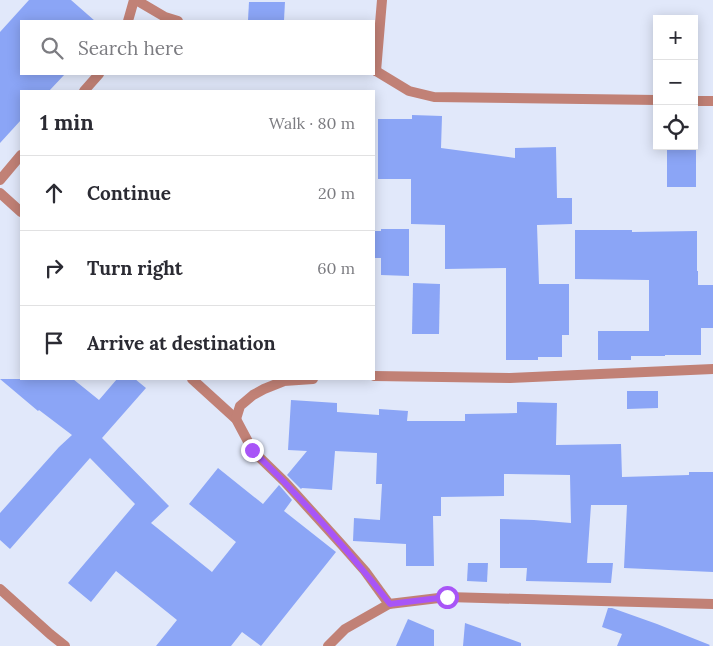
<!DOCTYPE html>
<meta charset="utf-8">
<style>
:root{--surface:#fff;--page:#f7f7f7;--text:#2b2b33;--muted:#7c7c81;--line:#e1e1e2}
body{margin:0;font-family:Lora,serif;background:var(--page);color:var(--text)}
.controls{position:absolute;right:15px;top:15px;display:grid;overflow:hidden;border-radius:0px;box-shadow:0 2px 12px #0003}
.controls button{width:45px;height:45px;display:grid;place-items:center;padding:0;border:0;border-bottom:1px solid var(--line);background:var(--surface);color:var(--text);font:25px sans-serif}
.stop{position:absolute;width:15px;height:15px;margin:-11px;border:4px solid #a855f7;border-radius:50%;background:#fff}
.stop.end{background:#a855f7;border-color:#fff;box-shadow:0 1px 5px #0008}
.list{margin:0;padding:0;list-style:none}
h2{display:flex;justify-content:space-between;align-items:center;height:65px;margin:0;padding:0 20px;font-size:21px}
h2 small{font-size:16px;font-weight:400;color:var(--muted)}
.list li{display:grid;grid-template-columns:32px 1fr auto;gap:15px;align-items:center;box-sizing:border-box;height:75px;padding:0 20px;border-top:1px solid var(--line)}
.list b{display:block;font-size:19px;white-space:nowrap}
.list em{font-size:16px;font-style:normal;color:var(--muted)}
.icon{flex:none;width:28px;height:28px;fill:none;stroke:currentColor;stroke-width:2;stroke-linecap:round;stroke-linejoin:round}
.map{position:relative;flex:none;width:713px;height:646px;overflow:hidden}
.search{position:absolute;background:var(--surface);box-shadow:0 2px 12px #0003;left:20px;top:20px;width:355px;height:55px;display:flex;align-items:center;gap:12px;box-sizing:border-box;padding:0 18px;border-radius:0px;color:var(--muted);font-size:19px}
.panel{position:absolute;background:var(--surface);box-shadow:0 2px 12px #0003;left:20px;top:90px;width:355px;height:290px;border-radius:0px}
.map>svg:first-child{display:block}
.building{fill:#8ba5f6}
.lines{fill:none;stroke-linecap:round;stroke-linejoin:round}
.minor{stroke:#c18176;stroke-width:10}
.route{stroke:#a855f7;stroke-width:6}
</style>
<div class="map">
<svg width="713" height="646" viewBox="0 0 713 646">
<rect width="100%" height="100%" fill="#e1e8fa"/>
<g class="building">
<polygon points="29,0 71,0 95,21 21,21 21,74 65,74 49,91 21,91 21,120 0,143 0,32"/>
<polygon points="249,2 285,2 284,20 248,20"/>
<polygon points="412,115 442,116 441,148 515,158 515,148 556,147 557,198 572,198 572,224 537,225 539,284 569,284 569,335 562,335 562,357 538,357 538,360 506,360 506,268 445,269 445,225 411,224 411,179 378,179 378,119 412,119"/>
<rect x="667" y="146" width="29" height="41"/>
<polygon points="381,229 409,229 409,276 381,275 381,258 374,258 374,231 381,231"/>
<polygon points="575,230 632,230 632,232 697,231 697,271 698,271 698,285 713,285 713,328 701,328 701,355 665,355 665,356 631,356 631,360 598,360 598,331 649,331 649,280 575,279"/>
<polygon points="413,283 440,284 439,334 412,334"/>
<polygon points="0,379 73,379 99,400 117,379 135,379 146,388 102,438 169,506 151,523 212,572 236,542 189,504 218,468 263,504 279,485 292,500 284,511 336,552 261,646 242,632 231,646 156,646 177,620 116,571 91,602 68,583 135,504 90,458 10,549 0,540 0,513 59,447 72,435 39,410 38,411"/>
<polygon points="627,391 658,391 658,408 627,409"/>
<polygon points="291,400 337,403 337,412 379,415 379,409 408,411 407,421 465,421 465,414 517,413 517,402 557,403 556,445 621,444 622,477 689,475 689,472 713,472 713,572 624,568 627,505 591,505 587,563 613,563 611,583 526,581 527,568 500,568 500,519 534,520 571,523 570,475 504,474 504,496 441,497 441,516 433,516 434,566 406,566 406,544 353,541 354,518 380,520 382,484 376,484 377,453 335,451 332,490 302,488 301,489 287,475 307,451 288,450"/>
<polygon points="468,563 488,563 487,582 467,581"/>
<polygon points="608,608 612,608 657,624 710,645 709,646 617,646 622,634 602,627"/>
<polygon points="408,619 434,630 434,646 396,646"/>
<polygon points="465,623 521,643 521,646 463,646"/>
</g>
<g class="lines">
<g class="minor">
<polyline points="136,0 165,17 178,21"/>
<polyline points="128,21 134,0"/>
<polyline points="374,70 376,71 382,0"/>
<polyline points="376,71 409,91 434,97 657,100"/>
<polyline points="84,91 99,74"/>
<polyline points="694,101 713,101"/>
<polyline points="0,180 21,155"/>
<polyline points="0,193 21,212"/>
<polyline points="374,376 510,378 713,369"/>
<polyline points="192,379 236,419 253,451 285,482 342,545 365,571 389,604"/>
<polyline points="236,419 240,406 253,395 264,389 284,381 313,379"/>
<polyline points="0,589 50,634 65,646"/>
<polyline points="328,646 345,629 389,604 447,597 713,604"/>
</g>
</g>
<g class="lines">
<path class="route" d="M 252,450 C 302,498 348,550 390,604 L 447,597"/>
</g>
</svg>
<div class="controls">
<button>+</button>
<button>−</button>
<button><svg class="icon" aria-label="locate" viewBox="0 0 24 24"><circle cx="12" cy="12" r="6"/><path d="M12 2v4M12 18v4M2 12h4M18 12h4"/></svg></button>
</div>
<div class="stop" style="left:447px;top:597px"></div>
<div class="stop end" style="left:252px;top:450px"></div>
<div class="search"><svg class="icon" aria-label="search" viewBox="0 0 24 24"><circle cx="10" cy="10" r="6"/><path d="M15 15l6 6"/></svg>Search here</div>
<section class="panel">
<h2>1 min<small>Walk · 80 m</small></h2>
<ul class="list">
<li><svg class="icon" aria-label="ahead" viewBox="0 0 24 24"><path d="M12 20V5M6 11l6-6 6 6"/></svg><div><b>Continue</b></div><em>20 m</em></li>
<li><svg class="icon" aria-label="right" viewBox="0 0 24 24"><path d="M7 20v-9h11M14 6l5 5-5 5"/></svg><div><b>Turn right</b></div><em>60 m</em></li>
<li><svg class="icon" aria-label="arrive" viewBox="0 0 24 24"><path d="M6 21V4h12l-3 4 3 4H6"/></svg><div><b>Arrive at destination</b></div></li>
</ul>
</section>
</div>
